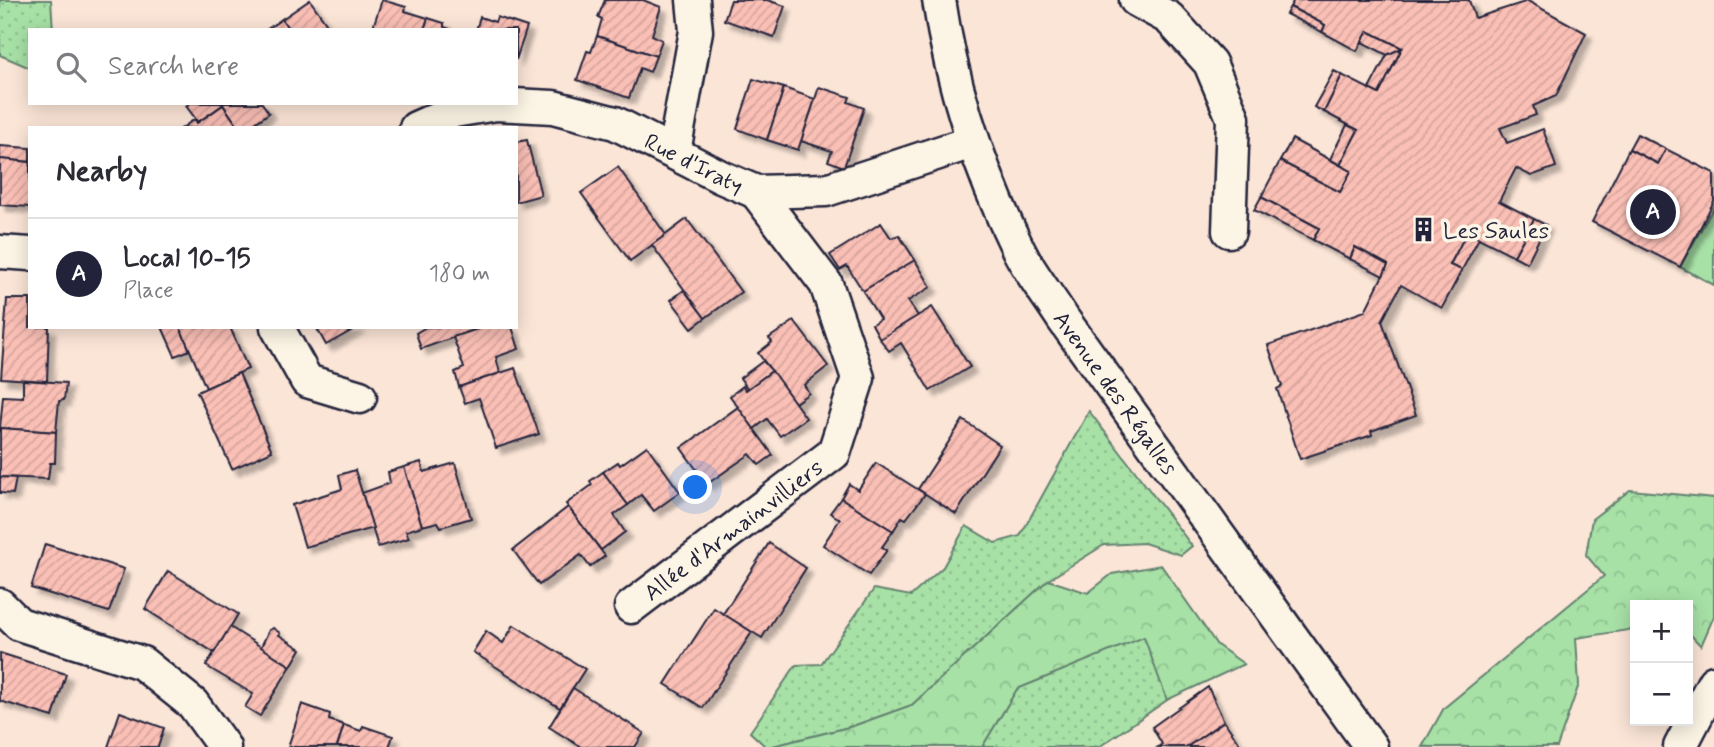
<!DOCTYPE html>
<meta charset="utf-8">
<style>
:root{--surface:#fff;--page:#f2f2f3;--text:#2b2b33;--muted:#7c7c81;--line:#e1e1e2;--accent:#22223b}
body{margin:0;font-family:Mynerve,sans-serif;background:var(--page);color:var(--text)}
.controls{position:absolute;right:21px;bottom:21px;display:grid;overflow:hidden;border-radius:0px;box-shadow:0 4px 18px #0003}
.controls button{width:63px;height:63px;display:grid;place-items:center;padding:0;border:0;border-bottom:2px solid var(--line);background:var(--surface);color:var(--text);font:35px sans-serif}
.you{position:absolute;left:696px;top:488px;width:24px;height:24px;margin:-18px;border:5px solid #fff;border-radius:50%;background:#1a73e8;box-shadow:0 0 0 10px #1a73e833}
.badge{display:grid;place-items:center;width:46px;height:46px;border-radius:50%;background:var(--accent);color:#fff;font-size:23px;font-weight:700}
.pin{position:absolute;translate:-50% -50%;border:4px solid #fff;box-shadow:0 2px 7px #0006}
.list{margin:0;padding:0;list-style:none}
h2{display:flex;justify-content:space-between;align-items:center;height:91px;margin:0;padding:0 28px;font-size:30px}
h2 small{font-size:23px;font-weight:400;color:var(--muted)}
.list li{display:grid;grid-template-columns:46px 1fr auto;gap:21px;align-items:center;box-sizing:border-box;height:112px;padding:0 28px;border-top:2px solid var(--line)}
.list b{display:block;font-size:26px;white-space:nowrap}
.list p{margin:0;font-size:23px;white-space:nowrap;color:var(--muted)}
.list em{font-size:23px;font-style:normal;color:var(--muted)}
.icon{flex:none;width:38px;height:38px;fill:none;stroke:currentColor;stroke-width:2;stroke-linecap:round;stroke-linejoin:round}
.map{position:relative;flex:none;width:1714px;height:747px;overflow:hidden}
.search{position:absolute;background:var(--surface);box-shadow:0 4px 18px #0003;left:28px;top:28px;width:490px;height:77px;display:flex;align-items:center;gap:18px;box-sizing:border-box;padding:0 24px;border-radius:0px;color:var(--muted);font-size:26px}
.panel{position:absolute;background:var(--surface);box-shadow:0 4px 18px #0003;left:28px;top:126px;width:490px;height:203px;border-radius:0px}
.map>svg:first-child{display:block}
.grass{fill:url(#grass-dots);stroke:#648270;stroke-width:2}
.forest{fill:url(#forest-crowns);stroke:#648270;stroke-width:2}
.park{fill:#a7e1a6;stroke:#648270;stroke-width:2}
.building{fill:url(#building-hatch);stroke:#22223b;stroke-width:2;filter:url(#shadow)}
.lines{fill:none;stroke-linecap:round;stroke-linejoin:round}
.minor-casing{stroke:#22223b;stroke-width:37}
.minor{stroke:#fcf5e5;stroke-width:32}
.labels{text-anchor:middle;stroke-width:7;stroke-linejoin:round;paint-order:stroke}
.street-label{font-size:23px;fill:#22223b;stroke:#fcf5e5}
.poi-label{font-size:23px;fill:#22223b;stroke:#fcf5e5;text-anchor:start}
</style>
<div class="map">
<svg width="1714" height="747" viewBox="0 0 1714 747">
<defs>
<pattern id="grass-dots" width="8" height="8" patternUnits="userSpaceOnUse" patternTransform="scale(1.75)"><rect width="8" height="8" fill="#a7e1a6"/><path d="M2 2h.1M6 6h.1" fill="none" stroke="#8fc190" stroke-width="1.8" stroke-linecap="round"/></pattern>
<pattern id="forest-crowns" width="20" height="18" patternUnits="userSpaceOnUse" patternTransform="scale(1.75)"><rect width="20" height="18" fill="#a7e1a6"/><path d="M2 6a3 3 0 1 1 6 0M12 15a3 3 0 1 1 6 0" fill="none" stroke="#8fc190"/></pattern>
<pattern id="building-hatch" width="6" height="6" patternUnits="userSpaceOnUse" patternTransform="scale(1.75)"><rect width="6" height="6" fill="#fabfb5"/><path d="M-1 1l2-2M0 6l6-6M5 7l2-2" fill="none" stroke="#d6a49d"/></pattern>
<filter id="shadow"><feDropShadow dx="6" dy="6" stdDeviation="2" flood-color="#0004"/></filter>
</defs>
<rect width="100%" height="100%" fill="#fbe5d7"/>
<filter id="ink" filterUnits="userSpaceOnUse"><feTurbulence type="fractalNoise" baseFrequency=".0143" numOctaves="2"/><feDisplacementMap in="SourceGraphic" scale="14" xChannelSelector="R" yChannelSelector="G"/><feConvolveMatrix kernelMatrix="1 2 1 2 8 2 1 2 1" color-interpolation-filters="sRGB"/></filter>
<g filter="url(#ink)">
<g class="grass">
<polygon points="0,0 51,0 53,30 30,30 30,68 0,55"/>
<polygon points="1089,411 1192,546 1181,555 1144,543 1104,545 1048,580 912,705 853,726 769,747 766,747 750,732 796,665 821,664 874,589 911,596 943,567 966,526 995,543 1020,536"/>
<polygon points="1145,636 1167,700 1099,747 982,747 1017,689"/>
</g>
<g class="forest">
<polygon points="1630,490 1714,498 1714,616 1701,646 1688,632 1688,605 1635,605 1635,629 1576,638 1579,684 1557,747 1422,747 1444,708 1604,576 1586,555 1592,519"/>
<polygon points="1161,565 1217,645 1244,664 1167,700 1144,637 1017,689 982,747 769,747 853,726 912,705 1048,580 1088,593 1112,574"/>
</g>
<polygon class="park" points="1714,207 1714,285 1680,267"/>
<g class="building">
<polygon points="310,0 331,30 289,30 282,19"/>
<polygon points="382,0 406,7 405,11 428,18 424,30 372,30"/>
<polygon points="605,0 643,0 661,7 652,35 662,40 656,56 597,36 602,19 598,17"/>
<polygon points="731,0 767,0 785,6 774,37 724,20"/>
<polygon points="1294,0 1469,0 1475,18 1528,1 1586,33 1556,96 1533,106 1536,115 1500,128 1507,143 1543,129 1556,167 1531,176 1516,168 1499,201 1534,219 1514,256 1467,232 1450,265 1462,270 1442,308 1401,285 1382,321 1416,415 1371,431 1372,435 1300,459 1277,389 1282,386 1268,345 1365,311 1388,265 1355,247 1350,259 1313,240 1319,228 1261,197 1280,161 1340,192 1351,171 1340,165 1358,130 1324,112 1342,75 1379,94 1402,48 1368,31 1357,51 1322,32 1325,25 1290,7"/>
<polygon points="1290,7 1325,25 1322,32 1286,14"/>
<polygon points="480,17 495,22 497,17 527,27 516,60 516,30 476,30"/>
<polygon points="428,18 444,23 444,27 453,30 424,30"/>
<polygon points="282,19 289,30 266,30"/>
<polygon points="1368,31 1402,48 1387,55 1362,42"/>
<polygon points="597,36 656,56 650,72 640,68 629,98 577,80 587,51 591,52"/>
<polygon points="1402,48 1379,94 1369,89 1387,55"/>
<polygon points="1334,71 1342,75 1324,112 1314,107"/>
<polygon points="753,79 784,88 767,140 737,129"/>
<polygon points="819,87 850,97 848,102 864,108 844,167 828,161 832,151 801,141"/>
<polygon points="784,88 815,99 798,150 767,140"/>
<polygon points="190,103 222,103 223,105 198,122 186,106"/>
<polygon points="222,103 262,103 269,113 248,128 239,128"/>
<polygon points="223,105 239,128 182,128 195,119 197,123"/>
<polygon points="1347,125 1358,130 1340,165 1330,159"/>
<polygon points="1637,134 1666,149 1658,164 1629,149"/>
<polygon points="1292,139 1351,171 1340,192 1280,161"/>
<polygon points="527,140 541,195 516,202 516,142"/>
<polygon points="0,146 30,148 30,162 0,159"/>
<polygon points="1629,149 1658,164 1666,149 1714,173 1714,201 1680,267 1592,222"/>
<polygon points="0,159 30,162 30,207 0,205"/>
<polygon points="618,167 666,235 630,261 581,193"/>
<polygon points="1261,197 1319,228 1313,240 1254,210"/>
<polygon points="687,219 741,292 705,318 652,245"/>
<polygon points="1534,219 1546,225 1527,263 1514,256"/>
<polygon points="881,223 891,238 899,235 915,260 863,291 847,266 840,270 830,255"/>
<polygon points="1467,232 1479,238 1462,270 1450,265"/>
<polygon points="1355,247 1388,265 1383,276 1350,259"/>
<polygon points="915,260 931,287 908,301 918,316 880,339 872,324 880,319 863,291"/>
<polygon points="684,290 705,318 692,328 671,300"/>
<polygon points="7,299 30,299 30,327 49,327 47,381 1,378"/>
<polygon points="932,307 970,367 930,391 901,343 889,351 880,339"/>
<polygon points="794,321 828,366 804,385 809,393 795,403 758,353 772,342 769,338"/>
<polygon points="162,327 180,327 190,350 175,356"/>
<polygon points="180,327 230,327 248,369 206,388"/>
<polygon points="316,327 358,327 326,345"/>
<polygon points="426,327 480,327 480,328 421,349 416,333"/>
<polygon points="484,327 512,327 519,349 496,357 500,373 459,387 455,372 464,368 453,337"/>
<polygon points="763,361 772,371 748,389 740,378"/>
<polygon points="515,368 539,434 496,448 479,398 465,403 459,387"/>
<polygon points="772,371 806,418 780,436 767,419 754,429 730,396 743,386 746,390"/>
<polygon points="239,373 272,451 232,469 197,392"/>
<polygon points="23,380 66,383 64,400 59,401 56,432 0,428 3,396 23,397"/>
<polygon points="738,407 773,455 759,465 750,454 707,484 681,448"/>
<polygon points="963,420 1000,445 956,514 918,489"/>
<polygon points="0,428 56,432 55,463 50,463 48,479 0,477"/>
<polygon points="647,446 680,492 654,511 641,495 628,505 603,472 618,462 620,465"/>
<polygon points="421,462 424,472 455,463 471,518 441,527 438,522 422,526 404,467"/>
<polygon points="876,463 925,494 906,519 902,517 893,531 841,498 849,484 858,490"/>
<polygon points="404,467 422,526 406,531 409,538 378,547 362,493 390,483 388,472"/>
<polygon points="355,470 373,528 305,547 292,505 342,489 339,475"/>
<polygon points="603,472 628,505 614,515 625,532 601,550 566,504 592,485 590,481"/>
<polygon points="0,477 16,478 13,494 0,493"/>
<polygon points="841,498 893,531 882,547 887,550 869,575 823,545 840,519 830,513"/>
<polygon points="568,507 605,556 590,567 581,555 539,585 513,550"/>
<polygon points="769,543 806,568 762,638 723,614"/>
<polygon points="45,544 124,569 109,612 31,588"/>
<polygon points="168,571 238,614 215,653 145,609"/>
<polygon points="714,608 752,632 703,708 665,684"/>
<polygon points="514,625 585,669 560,708 473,652 486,631 503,643"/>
<polygon points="230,627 291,666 260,716 245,707 253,694 206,666"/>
<polygon points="273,628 280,633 279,635 301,649 291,666 261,647 269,630"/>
<polygon points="0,653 66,674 53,717 0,701"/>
<polygon points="1208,687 1224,721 1187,747 1158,747 1162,744 1152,727"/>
<polygon points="573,688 644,733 635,747 581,747 549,727"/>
<polygon points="302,704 330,714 329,720 344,725 337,747 288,747"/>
<polygon points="120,712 164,728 158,747 108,747"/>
<polygon points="1224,721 1242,747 1187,747"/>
<polygon points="344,725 361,731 363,726 393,736 389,747 337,747"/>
</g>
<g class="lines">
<defs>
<g id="minor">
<path id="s1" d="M 939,0 C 952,88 980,171 1019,251 C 1031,274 1049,297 1063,319 L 1371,747"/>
<polyline points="1136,0 1169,18 1210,63 1233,118 1229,231"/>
<path id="s2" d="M 416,128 L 454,111 L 496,104 L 553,107 L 615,123 L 721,177 L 756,192 L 826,190 L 972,142"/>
<polyline points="674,152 696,31 693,0"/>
<polyline points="0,252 30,254"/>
<polyline points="277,327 307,381 360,397"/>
<polyline points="0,605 19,624 142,663 193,704 224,747"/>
<path id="s3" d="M 631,607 L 834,453 L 858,378 L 826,284 L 756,192"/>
<polyline points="1680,747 1714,682"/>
</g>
</defs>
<use href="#minor" class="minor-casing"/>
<use href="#minor" class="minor"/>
</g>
</g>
<defs>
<symbol id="building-bare" viewBox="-9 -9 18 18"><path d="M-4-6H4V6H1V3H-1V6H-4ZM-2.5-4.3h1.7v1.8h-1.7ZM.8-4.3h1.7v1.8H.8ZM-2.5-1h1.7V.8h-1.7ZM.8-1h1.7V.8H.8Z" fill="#22223b" stroke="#fcf5e5" stroke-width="2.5" paint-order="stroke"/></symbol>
</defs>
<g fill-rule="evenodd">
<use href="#building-bare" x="1406" y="212" width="35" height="35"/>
</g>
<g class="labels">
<g class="street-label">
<text dy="8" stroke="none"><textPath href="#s2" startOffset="294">Rue d'Iraty</textPath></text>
<text dy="8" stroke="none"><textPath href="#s1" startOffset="436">Avenue des Régalles</textPath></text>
<text dy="8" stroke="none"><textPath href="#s3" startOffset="128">Allée d'Armainvilliers</textPath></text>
</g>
<g class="poi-label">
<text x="1443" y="238">Les Saules</text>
</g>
</g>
</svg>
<div class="controls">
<button>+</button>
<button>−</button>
</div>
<div class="you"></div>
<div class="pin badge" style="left:1653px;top:212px">A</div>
<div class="search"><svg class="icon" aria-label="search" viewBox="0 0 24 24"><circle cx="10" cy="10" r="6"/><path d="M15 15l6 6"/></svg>Search here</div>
<section class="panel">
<h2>Nearby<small></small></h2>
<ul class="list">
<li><span class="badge">A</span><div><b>Local 10-15</b><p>Place</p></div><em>180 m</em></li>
</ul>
</section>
</div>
